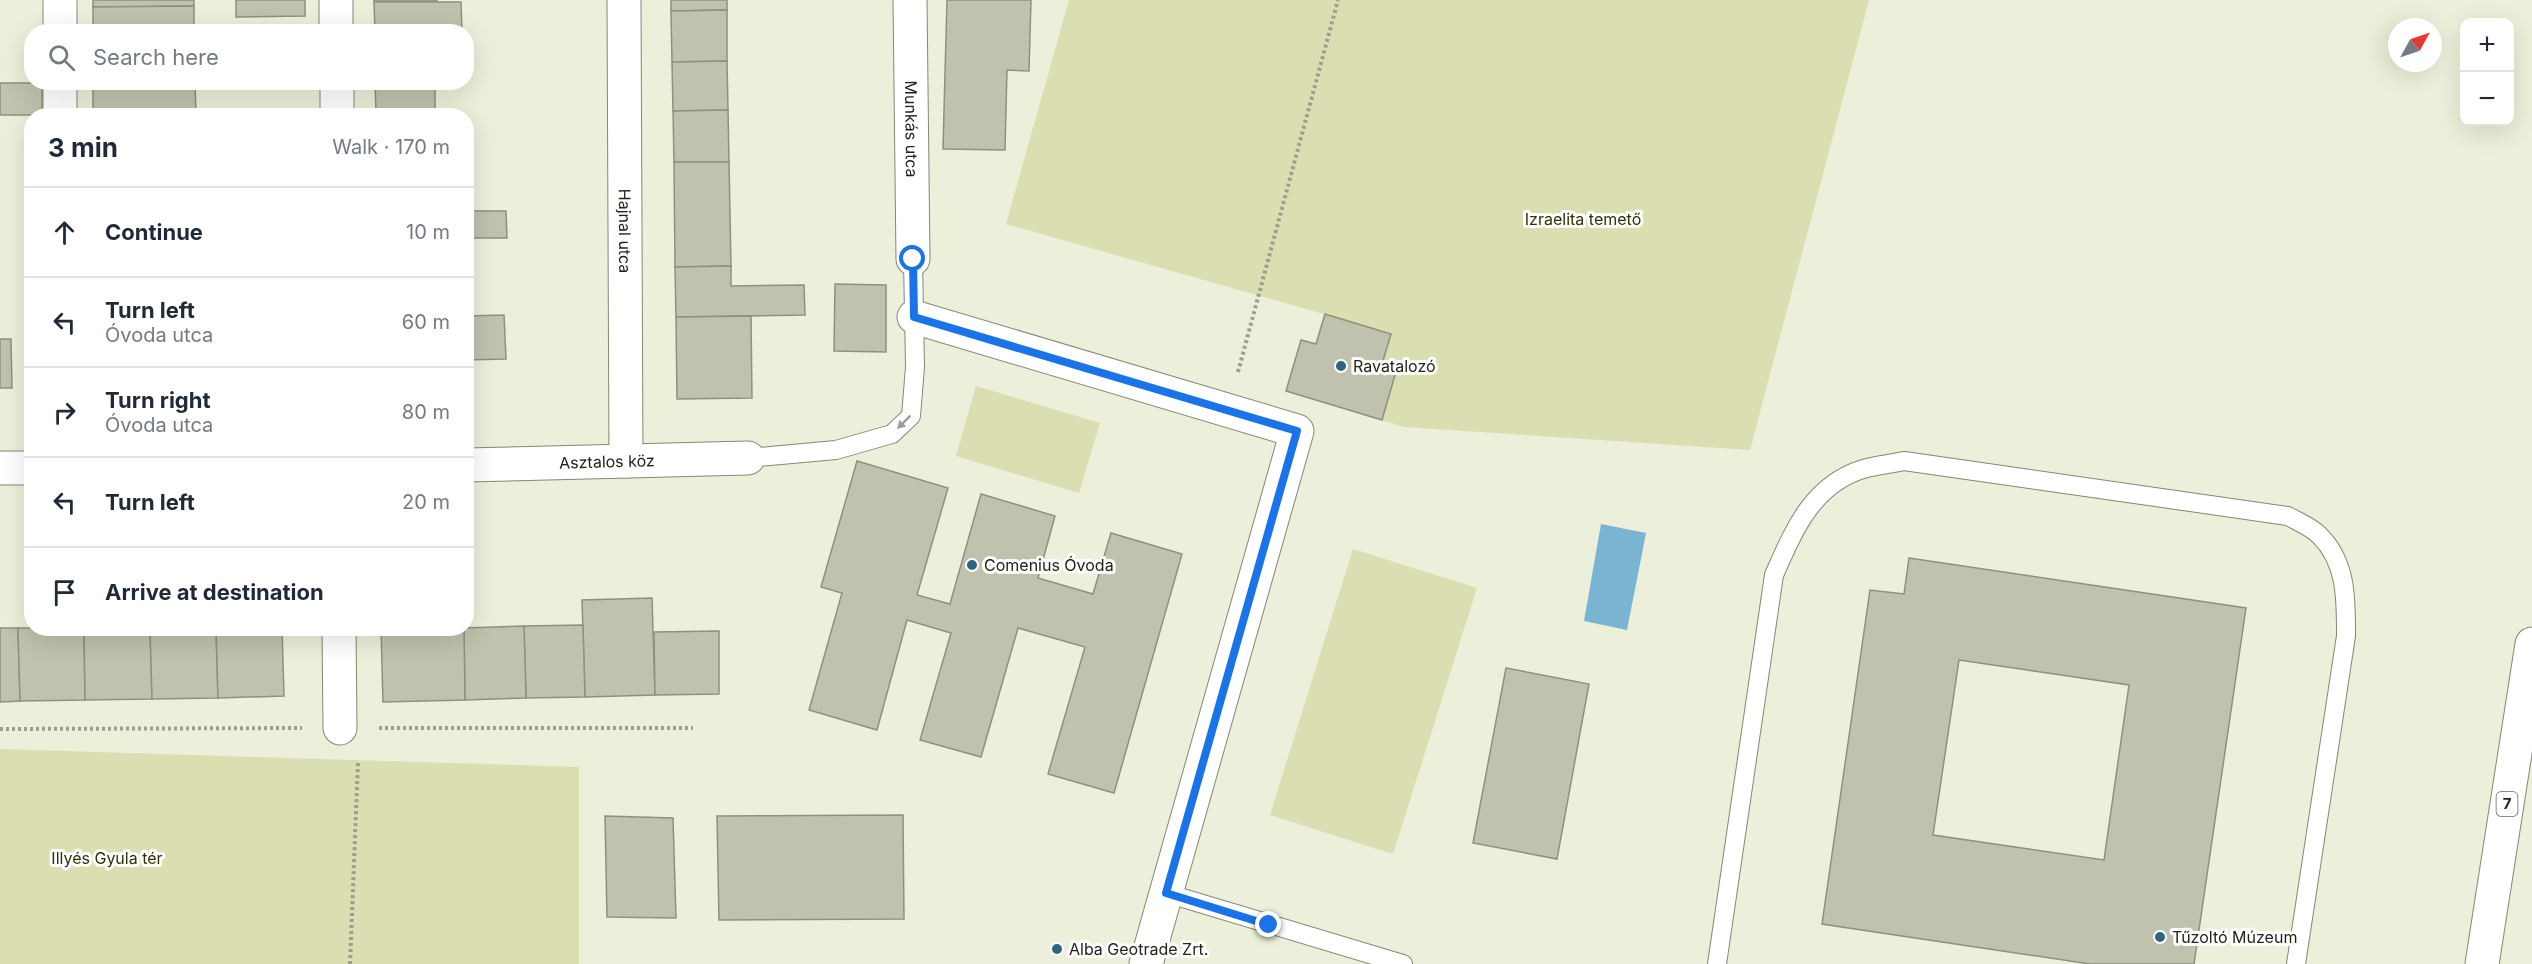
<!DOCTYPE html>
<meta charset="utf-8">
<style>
:root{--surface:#fff;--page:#f6f6f7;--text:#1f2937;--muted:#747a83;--line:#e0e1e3}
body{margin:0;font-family:Inter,sans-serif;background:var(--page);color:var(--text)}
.controls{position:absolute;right:18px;top:18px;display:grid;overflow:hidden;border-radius:12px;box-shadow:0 6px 24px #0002}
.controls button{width:54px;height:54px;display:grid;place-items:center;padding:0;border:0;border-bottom:2px solid var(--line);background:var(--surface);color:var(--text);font:30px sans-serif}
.compass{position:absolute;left:2388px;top:18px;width:54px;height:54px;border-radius:50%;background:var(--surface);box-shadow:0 6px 24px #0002;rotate:50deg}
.stop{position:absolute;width:18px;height:18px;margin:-14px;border:4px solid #1a73e8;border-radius:50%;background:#fff}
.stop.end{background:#1a73e8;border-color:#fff;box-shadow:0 2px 6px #0008}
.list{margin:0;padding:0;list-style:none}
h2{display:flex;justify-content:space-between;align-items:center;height:78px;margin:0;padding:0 24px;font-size:26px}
h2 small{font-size:20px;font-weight:400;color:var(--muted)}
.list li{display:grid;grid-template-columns:39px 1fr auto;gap:18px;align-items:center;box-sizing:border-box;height:90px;padding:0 24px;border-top:2px solid var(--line)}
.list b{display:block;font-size:22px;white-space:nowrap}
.list p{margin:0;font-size:20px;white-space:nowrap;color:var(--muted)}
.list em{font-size:20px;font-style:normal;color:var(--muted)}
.icon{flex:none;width:33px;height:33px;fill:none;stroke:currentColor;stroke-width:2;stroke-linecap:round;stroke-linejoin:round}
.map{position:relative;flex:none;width:2532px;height:964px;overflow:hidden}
.search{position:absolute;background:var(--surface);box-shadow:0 6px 24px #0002;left:24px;top:24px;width:450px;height:66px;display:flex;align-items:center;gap:15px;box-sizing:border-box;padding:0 21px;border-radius:24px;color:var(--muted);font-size:22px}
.panel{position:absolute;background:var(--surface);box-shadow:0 6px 24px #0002;left:24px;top:108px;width:450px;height:528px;border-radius:24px}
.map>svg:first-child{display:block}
.green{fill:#dadeb1}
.water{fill:#7ab4d3}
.building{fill:#c0c2ad;stroke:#8f917d;stroke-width:1.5;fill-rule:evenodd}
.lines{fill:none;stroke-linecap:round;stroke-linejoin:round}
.lane-casing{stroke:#868774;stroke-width:20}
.street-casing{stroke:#868774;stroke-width:35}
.primary-casing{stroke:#868774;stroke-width:35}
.path{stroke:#9c9e8e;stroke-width:4;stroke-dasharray:3 3;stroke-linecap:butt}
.lane{stroke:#fff;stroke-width:18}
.street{stroke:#fff;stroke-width:33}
.primary{stroke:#fff;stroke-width:33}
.oneway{fill:#9c9c98}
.route{stroke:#1a73e8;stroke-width:8}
.poi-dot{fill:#2e647f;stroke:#fff;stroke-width:2}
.labels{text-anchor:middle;stroke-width:6;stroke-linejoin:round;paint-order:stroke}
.shield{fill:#fff;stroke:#64655f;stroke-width:1.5}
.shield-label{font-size:15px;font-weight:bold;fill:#22231b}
.street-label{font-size:16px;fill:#22231b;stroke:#fff}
.park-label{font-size:16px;fill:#303104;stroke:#fff}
.poi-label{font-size:16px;fill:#22231b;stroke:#fff;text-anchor:start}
</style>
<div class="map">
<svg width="2532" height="964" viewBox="0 0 2532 964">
<rect width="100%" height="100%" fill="#ecefd9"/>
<g class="green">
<polygon points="1069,0 1869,0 1750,450 1404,427 1286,391 1301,340 1316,344 1324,314 1006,224"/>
<polygon points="976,386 1100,423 1079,493 956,456"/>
<polygon points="1353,549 1477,588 1393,854 1270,815"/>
<polygon points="0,749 579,767 579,964 0,964"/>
</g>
<polygon class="water" points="1601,524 1646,533 1627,630 1584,621"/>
<g class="building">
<polygon points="93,0 194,0 194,6 93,7"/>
<polygon points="236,0 305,0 305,16 236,17"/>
<rect x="374" y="0" width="63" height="2"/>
<polygon points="671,0 727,0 727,10 671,11"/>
<polygon points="947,0 1031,0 1029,71 1007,70 1005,150 943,149"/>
<polygon points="374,2 461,2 462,32 375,32"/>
<polygon points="194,6 194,31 93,32 93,7"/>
<polygon points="727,10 727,61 672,62 671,11"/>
<polygon points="727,61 728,110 673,111 672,62"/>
<polygon points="93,82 195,85 196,112 93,112"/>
<polygon points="375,82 435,82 435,111 376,112"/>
<rect x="0" y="83" width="42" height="32"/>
<polygon points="728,110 729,162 674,162 673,111"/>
<polygon points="435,111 435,116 376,116 376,112"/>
<rect x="93" y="112" width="103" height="4"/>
<polygon points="674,162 729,162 731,266 675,267"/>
<polygon points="466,211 506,211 507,238 466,238"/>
<polygon points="731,266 731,286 804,285 805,315 676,317 675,267"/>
<polygon points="835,284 886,285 886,352 834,351"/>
<polygon points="1325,314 1391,334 1382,364 1397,368 1382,420 1286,391 1301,340 1316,344"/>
<polygon points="504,315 506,359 466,360 466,316"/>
<polygon points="751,316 752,398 677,399 676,317"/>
<polygon points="0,339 11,339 12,388 0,388"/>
<polygon points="857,461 948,488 917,595 950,604 981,494 1055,516 1038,578 1093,594 1111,533 1182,554 1114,793 1048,774 1085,647 1018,628 981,757 920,740 951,633 907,620 877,730 809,710 842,593 821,587"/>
<path d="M 1909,558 L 2246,608 L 2194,964 L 2090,964 L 1822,924 L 1870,590 L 1904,594 ZM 1959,660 L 2129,685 L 2104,860 L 1933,835 Z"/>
<polygon points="652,598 655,695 585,697 582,600"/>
<polygon points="583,625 585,697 526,698 524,626"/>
<polygon points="524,626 526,698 465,700 464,628"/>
<polygon points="0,628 18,628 20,701 0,702"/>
<polygon points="18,628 84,628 85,700 20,701"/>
<polygon points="84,628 150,628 152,699 85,700"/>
<polygon points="150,628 216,628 218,698 152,699"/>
<polygon points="216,628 282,628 284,696 218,698"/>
<polygon points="464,628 465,700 383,702 381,629"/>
<polygon points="719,631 719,694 655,695 654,632"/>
<polygon points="1506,668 1589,684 1557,859 1473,843"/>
<polygon points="903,815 904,919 719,920 717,816"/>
<polygon points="605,816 673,818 676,918 607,917"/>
</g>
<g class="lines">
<defs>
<g id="lane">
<polyline points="748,458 836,450 892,434 911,416 915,367 913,259"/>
<polyline points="1166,893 1403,964"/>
<path d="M 1717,964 L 1774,575 C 1794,530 1812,485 1863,469 C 1876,465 1891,464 1904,461 L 2288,516 C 2298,522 2312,527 2320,536 C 2347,563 2346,600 2346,636 L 2296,964"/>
</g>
<g id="street">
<polyline points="60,0 60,32"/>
<polyline points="336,0 336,32"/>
<path id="s1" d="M 624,0 L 626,461"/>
<path id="s2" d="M 910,0 L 913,259"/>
<polyline points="60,82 60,116"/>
<polyline points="337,82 337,116"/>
<polyline points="914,317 1297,431 1146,964"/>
<path id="s3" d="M 466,465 L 748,458"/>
<polyline points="0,468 32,468"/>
<polyline points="339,628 340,728"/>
</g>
<polyline id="primary" points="2482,964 2532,644"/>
</defs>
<use href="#lane" class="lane-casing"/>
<use href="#street" class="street-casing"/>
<use href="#primary" class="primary-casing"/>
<g class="path">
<polyline points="1238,372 1338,0"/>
<polyline points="379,728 693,728"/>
<polyline points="0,729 302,728"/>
<polyline points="350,964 358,762"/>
</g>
<use href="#lane" class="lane"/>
<use href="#street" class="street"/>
<use href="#primary" class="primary"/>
</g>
<defs><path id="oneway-solid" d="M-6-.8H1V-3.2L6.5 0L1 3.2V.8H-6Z" transform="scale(1.5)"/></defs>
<use class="oneway" href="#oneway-solid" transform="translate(904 422) rotate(135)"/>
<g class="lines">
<polyline class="route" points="913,259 914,317 1297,431 1166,893 1269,925"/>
</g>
<g class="poi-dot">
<circle cx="1341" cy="366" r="6"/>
<circle cx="972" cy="565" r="6"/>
<circle cx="2160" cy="937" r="6"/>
<circle cx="1057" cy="949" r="6"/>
</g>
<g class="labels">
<rect class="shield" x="2496.5" y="792" width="21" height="24" rx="4.5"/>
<g class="shield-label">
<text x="2507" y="809">7</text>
</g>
<g class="street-label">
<text dy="6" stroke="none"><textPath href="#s2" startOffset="129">Munkás utca</textPath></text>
<text dy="6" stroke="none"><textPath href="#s1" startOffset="231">Hajnal utca</textPath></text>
<text dy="6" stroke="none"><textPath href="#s3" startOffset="141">Asztalos köz</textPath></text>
</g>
<g class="park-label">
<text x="1583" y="225">Izraelita temető</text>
<text x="107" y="864">Illyés Gyula tér</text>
</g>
<g class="poi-label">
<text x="1353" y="372">Ravatalozó</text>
<text x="984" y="571">Comenius Óvoda</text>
<text x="2172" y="943">Tűzoltó Múzeum</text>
<text x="1069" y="955">Alba Geotrade Zrt.</text>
</g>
</g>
</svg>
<div class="controls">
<button>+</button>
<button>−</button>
</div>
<svg class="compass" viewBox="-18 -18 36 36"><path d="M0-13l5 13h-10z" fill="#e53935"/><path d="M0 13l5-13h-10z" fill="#747a83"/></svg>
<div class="stop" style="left:913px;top:259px"></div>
<div class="stop end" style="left:1269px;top:925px"></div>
<div class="search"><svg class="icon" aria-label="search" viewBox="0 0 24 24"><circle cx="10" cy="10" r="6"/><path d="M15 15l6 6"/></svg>Search here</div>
<section class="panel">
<h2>3 min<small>Walk · 170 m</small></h2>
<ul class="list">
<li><svg class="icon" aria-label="ahead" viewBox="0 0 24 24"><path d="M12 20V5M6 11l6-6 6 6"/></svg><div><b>Continue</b></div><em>10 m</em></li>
<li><svg class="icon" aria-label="left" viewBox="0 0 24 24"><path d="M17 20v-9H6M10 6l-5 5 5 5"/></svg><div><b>Turn left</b><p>Óvoda utca</p></div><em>60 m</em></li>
<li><svg class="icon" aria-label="right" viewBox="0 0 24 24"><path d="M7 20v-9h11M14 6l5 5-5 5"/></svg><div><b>Turn right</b><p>Óvoda utca</p></div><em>80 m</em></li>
<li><svg class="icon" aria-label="left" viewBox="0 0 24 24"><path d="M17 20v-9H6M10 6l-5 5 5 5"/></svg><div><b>Turn left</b></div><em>20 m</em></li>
<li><svg class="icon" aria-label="arrive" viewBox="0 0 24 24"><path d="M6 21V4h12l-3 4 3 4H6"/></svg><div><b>Arrive at destination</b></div></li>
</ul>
</section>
</div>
